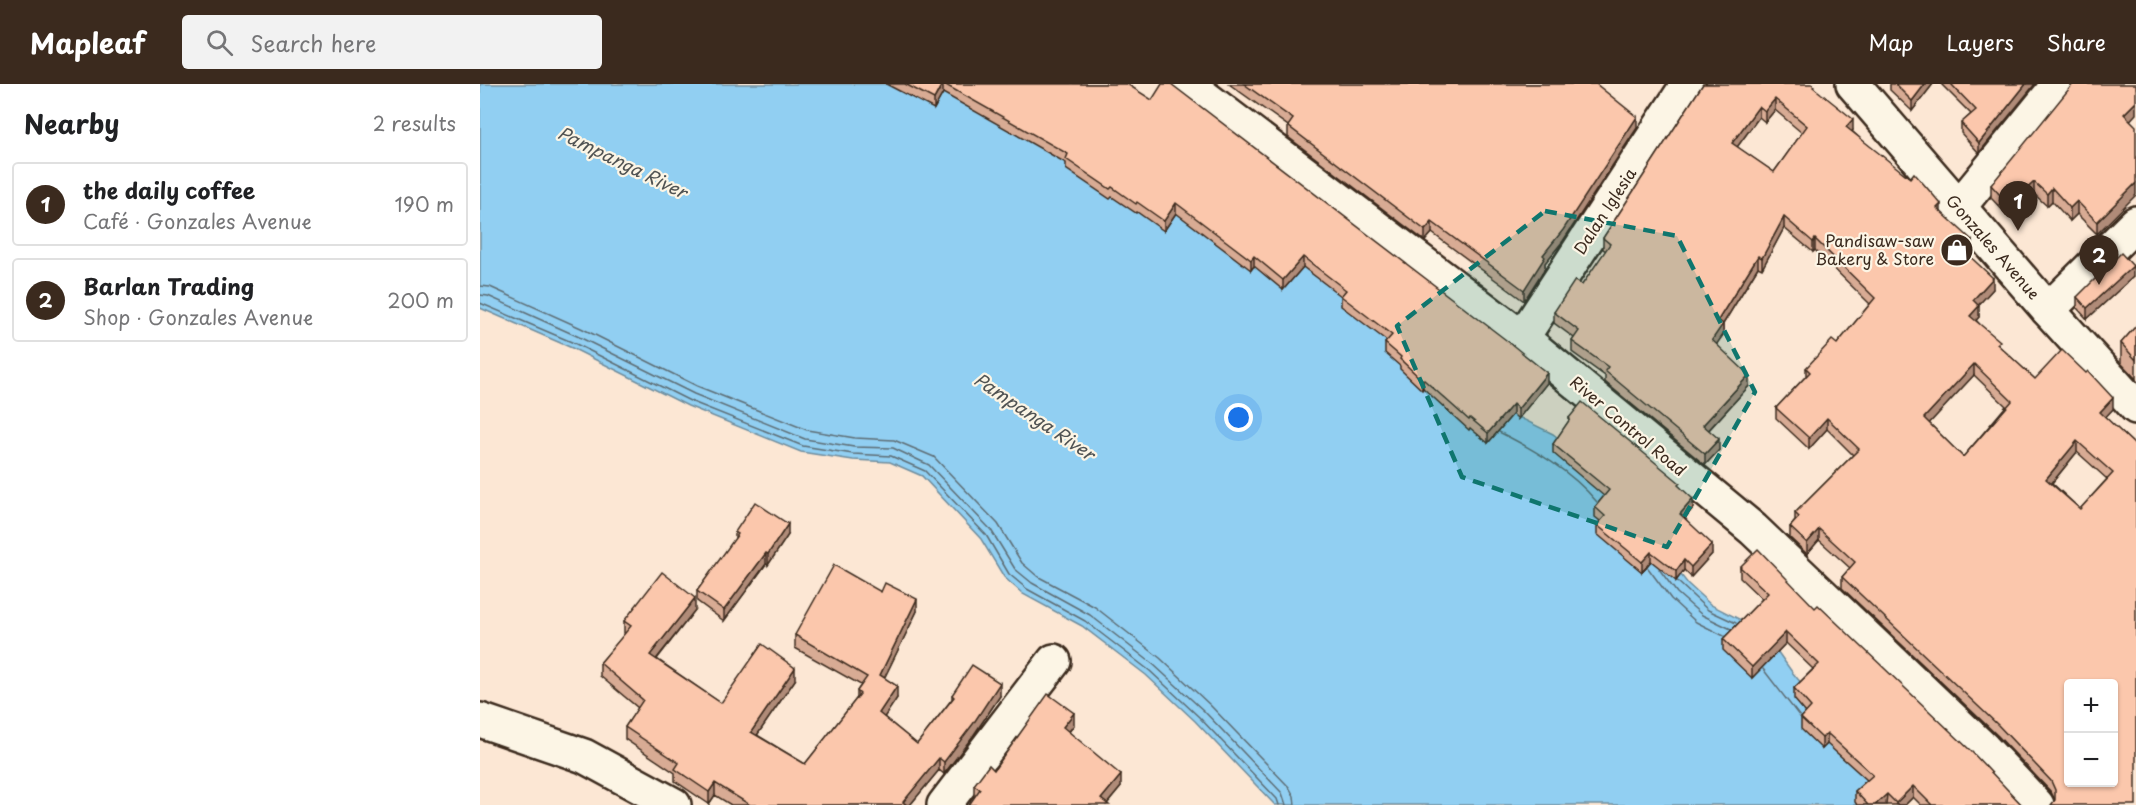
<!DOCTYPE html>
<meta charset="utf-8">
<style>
:root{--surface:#fff;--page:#f2f2f2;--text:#202124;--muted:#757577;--line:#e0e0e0;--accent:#3b2a1e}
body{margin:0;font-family:"Playpen Sans",sans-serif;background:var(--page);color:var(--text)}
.controls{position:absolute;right:18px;bottom:18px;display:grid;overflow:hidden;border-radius:6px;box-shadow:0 2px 4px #0004}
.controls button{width:54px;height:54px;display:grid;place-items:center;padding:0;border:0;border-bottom:2px solid var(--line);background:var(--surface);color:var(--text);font:30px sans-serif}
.you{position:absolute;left:759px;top:334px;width:21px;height:21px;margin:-15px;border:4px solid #fff;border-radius:50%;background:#1a73e8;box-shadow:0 0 0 9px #1a73e833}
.badge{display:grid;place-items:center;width:39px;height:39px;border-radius:50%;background:var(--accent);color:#fff;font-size:20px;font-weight:700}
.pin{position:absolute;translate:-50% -50px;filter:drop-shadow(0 2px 3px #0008)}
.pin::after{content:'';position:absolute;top:32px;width:21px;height:18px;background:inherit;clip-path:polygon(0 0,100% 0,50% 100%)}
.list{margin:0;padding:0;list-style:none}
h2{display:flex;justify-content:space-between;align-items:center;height:78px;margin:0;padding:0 24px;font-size:26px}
h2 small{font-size:20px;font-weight:400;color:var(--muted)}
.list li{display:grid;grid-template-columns:39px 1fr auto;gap:18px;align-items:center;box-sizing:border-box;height:84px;margin:0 12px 12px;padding:0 12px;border:2px solid var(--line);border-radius:6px}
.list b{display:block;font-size:22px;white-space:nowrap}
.list p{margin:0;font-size:20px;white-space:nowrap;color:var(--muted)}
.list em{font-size:20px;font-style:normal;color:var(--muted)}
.icon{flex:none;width:33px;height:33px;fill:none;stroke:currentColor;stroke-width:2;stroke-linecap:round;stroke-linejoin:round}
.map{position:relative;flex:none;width:1656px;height:721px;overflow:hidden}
header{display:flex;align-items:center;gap:36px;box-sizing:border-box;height:84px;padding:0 30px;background:var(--accent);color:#fff}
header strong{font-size:28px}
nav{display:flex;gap:33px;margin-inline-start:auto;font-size:21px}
.search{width:420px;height:54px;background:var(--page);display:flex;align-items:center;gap:15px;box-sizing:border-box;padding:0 21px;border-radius:6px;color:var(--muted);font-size:22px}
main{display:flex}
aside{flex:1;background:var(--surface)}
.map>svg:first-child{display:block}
.water{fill:#91cff2;stroke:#6f8d9d;stroke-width:1.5}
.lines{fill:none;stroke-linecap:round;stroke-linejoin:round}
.shore{stroke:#5d6c73;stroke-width:1.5}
.minor-casing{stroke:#3b2a1e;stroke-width:38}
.major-casing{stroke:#3b2a1e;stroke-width:38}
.minor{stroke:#fcf5e5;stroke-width:33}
.major{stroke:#fcf5e5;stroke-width:33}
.wall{fill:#d8ab94;stroke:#3b2a1e;stroke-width:1.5;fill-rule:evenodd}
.shaded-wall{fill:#b08b78;stroke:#3b2a1e;stroke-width:1.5}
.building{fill:#fbc7ac;stroke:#3b2a1e;stroke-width:1.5;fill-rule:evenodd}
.marked{fill:#0f766e;fill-opacity:0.2;stroke:#0f766e;stroke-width:4.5;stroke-dasharray:12 8;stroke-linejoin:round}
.labels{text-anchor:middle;stroke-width:4.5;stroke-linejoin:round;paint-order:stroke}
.street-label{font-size:16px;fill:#3b2a1e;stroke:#fcf5e5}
.poi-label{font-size:16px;fill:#3b2a1e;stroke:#fcf5e5;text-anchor:end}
.water-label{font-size:18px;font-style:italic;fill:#505353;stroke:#fcf5e5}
</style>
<header>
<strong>Mapleaf</strong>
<div class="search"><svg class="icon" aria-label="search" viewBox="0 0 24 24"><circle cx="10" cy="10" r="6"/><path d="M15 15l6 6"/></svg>Search here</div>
<nav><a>Map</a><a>Layers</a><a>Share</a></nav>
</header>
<main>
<aside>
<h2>Nearby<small>2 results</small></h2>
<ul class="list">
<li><span class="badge">1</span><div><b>the daily coffee</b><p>Café · Gonzales Avenue</p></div><em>190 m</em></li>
<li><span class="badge">2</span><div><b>Barlan Trading</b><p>Shop · Gonzales Avenue</p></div><em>200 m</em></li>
</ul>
</aside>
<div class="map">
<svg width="1656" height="721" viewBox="0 0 1656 721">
<rect width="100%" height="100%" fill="#fce7d4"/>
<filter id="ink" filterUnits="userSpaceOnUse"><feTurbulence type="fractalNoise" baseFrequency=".0167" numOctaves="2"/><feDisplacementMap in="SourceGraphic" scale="12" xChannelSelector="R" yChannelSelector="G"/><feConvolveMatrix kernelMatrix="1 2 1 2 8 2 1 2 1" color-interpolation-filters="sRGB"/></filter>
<g filter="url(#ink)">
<polygon class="water" points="0,0 526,0 713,102 1002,315 1073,350 1125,393 1208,500 1231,521 1275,543 1290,557 1312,588 1351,635 1380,685 1406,721 795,721 715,637 666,591 602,542 543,510 524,493 501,455 442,392 410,378 373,376 321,368 208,322 92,264 0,224"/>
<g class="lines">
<g class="shore">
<polyline points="0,202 10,203 101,244 217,302 327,346 375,354 414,356 454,373 518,440 542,479 557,492 615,523 680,574 730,621 809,703 814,712 815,721"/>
<polyline points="0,211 8,212 97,252 214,310 325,355 374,363 413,364 449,381 511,446 535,485 552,499 610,531 674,581 724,627 802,709 806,721"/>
<polyline points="0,219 94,259 210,317 323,362 373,370 411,372 445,387 506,451 529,490 547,505 605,537 670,587 719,633 797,715 799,721"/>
<path d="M 1019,348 C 1055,366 1091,387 1117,418"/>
<polyline points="1168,484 1191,515 1216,538 1244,552"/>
<polyline points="1179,485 1197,509 1222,531 1251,545"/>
<polyline points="1197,497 1228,526 1256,539"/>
<polyline points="1283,585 1320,633"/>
</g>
<defs>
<g id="minor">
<polyline points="707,0 1042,254 1273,445 1504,665 1557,721"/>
<polyline points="1479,123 1579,0"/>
<polyline points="1568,226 1656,139"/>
<polyline points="1042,254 1208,0"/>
<polyline points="0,636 104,672 194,721"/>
<polyline points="464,721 574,577"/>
</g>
<polyline id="major" points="1373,0 1568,226 1656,323"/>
</defs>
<use href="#minor" class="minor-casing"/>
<use href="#major" class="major-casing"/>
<use href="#minor" class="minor"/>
<use href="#major" class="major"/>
</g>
<g class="wall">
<polygon points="406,0 647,0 1067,299 1038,335 1033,330 1008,359 990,344 989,346 943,304 942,306 920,285 920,282 905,269 905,259 907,257 861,222 861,212 823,183 803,206 774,182 771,186 696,129 684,147 657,128 656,129 632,113 630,115 586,85 586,79 463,9 454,25"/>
<polygon points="749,0 1116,0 1157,44 1083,157 1065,179 1065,184 1044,217 952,149 945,157 808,53 808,42"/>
<path d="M 1223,0 L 1334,4 L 1373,46 L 1372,47 L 1461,128 L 1492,167 L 1489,171 L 1513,205 L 1498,221 L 1499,233 L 1496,236 L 1520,263 L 1555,295 L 1633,325 L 1625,333 L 1656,362 L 1575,716 L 1571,708 L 1518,652 L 1362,504 L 1362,493 L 1370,484 L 1339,456 L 1327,470 L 1310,454 L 1310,443 L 1315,437 L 1315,429 L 1373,371 L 1347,345 L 1329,365 L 1296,334 L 1296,324 L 1326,292 L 1326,284 L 1357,260 L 1390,220 L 1335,166 L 1333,168 L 1304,144 L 1282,185 L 1278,183 L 1243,240 L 1243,251 L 1236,260 L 1269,302 L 1229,346 L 1239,366 L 1225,381 L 1125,298 L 1125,292 L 1092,268 L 1092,257 L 1094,254 L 1074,239 L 1074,228 L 1102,201 L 1126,167 L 1123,165 L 1123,154 ZM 1295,26 L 1322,49 L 1294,88 L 1257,63 L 1279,33 L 1285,38 ZM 1494,291 L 1526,322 L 1483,373 L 1449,339 ZM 1597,368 L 1627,395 L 1600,425 L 1572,399 Z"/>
<polygon points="1410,0 1453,0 1432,27 1410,6"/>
<polygon points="1461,0 1555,0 1499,69 1481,49 1481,39 1491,30"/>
<polygon points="1650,36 1617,150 1597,130 1590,137 1572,117 1567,122 1554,110 1529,133 1511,114 1511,101"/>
<polygon points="1653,193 1607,235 1597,224 1597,213"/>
<polygon points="1656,242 1656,295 1641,279 1641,259"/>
<polygon points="1089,334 1200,403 1213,424 1205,434 1232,470 1211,493 1204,486 1196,497 1171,477 1162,488 1117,450 1117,441 1120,437 1115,433 1115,423 1124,412 1073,369 1073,360 1089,337"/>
<polygon points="255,448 308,451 288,481 286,480 244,537 217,517 217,507 255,455"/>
<polygon points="1260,483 1335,524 1542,721 1441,721 1433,713 1425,721 1377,721 1375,718 1375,707 1387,696 1347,660 1342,665 1321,645 1321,634 1326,629 1314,615 1314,604 1333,585 1306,559 1272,594 1243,566 1243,555 1282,515 1260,494"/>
<polygon points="401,508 437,527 404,594 417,614 404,633 437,660 472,615 472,611 520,612 493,652 464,690 459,686 430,721 251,721 235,711 229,720 195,697 195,689 145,655 145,643 158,624 120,592 120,579 145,550 144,549 144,537 215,526 177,575 241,619 315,596 277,651 325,680 377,614 377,607 381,601 315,564 315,551"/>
<polygon points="594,641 589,648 641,703 627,720 494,713 494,701 514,686"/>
</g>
<g class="shaded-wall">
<polygon points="463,0 463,9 454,25 454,15"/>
<polygon points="1445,0 1453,0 1432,27 1432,17"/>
<polygon points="1546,0 1555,0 1499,69 1499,59"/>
<polygon points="1295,15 1295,26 1285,38 1285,27"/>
<polygon points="1656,18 1656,30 1644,43 1644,30"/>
<polygon points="1279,22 1279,33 1252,70 1252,59"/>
<polygon points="1157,33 1157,44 1083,157 1065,179 1065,184 1044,217 1044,206 1063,171"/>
<polygon points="1373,35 1373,46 1366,54 1366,43"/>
<polygon points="1554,98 1554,110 1529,133 1529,121"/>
<polygon points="1656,99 1656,111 1617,150 1617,138"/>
<polygon points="1572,104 1572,117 1567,122 1567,110"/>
<polygon points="1597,117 1597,130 1590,137 1590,124"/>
<polygon points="696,119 696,129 684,147 684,137"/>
<polygon points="1461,120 1461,131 1457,124"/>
<polygon points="1304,133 1304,144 1282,185 1282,174"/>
<polygon points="952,138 952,149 945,157 945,146"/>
<polygon points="1335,155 1335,166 1333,168 1333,158"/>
<polygon points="1492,156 1492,167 1483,177 1483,166"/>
<polygon points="774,172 774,182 771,186 771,176"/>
<polygon points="1278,172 1278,183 1243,240 1243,251 1232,267 1232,256 1238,236"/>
<polygon points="823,173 823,183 803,206 803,196"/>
<polygon points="1653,182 1653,193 1607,235 1607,224"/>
<polygon points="1513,194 1513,205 1493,227 1493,216"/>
<polygon points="1499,222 1499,233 1490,243 1490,232"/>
<polygon points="1494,280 1494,291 1444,345 1444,334"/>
<polygon points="1067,289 1067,299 1038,335 1038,325"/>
<polygon points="1269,291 1269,302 1223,352 1223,341"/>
<polygon points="943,295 943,304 942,306 942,296"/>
<polygon points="1633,314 1633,325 1620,339 1620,328"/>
<polygon points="1033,320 1033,330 1008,359 1008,349"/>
<polygon points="1347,334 1347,345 1329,365 1329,354"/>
<polygon points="1239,355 1239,366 1225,381 1225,370"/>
<polygon points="1597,357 1597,368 1566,406 1566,395"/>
<polygon points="1213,415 1213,424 1200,439 1200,430"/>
<polygon points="308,440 308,451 288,481 288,470"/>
<polygon points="1339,445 1339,456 1327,470 1327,459"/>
<polygon points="1232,460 1232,470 1211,493 1211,483"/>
<polygon points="1171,468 1171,477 1162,488 1162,478"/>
<polygon points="286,469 286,480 244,537 244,526"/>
<polygon points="1204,476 1204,486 1196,497 1196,487"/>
<polygon points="215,514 215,526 170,583 170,571"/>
<polygon points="437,515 437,527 400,603 400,591"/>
<polygon points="1306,548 1306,559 1272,594 1272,583"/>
<polygon points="315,584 315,596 271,660 271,648"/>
<polygon points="520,599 520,612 493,652 464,690 464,678"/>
<polygon points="417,602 417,614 399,641 399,629"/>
<polygon points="594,629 594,641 583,655 583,643"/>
<polygon points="1347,649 1347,660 1342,665 1342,654"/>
<polygon points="459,674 459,686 430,721 423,721 423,718"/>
<polygon points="641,691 641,703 626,721 621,715"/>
<polygon points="235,699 235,711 229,720 229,708"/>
<polygon points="1433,702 1433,713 1425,721 1416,721 1416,719"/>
<polygon points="1407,710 1406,721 1395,721"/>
</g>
<g class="building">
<polygon points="425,0 462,0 454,15"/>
<polygon points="464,0 647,0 672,16 682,0 691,0 1030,259 1067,289 1038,325 1033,320 1008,349 990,334 989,336 943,295 942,296 920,275 921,273 905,259 912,251 861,212 866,206 823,173 803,196 774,172 771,176 696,119 684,137 657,118 656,120 632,103 630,105 586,75 588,70"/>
<polygon points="764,0 1116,0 1157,33 1083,146 1063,171 1065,173 1044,206 952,138 945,146 808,42 813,35"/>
<path d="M 1223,0 L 1332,0 L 1334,2 L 1333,3 L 1373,35 L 1366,43 L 1430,94 L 1434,89 L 1461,120 L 1457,124 L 1492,156 L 1483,166 L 1513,194 L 1493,216 L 1499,222 L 1490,232 L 1520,257 L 1517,260 L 1555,295 L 1582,266 L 1606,289 L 1608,287 L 1633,314 L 1620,328 L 1656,362 L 1656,721 L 1571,721 L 1575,716 L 1575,706 L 1571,697 L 1518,641 L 1362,493 L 1375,478 L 1339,445 L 1327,459 L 1310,443 L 1319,433 L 1315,429 L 1379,365 L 1347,334 L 1329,354 L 1296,324 L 1330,288 L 1326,284 L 1352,256 L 1357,260 L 1395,214 L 1335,155 L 1333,158 L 1304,133 L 1282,174 L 1278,172 L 1238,236 L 1243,240 L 1232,256 L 1269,291 L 1223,341 L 1239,355 L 1225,370 L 1125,287 L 1128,283 L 1092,257 L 1099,247 L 1074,228 L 1095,196 L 1102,201 L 1130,160 L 1123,154 ZM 1295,15 L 1327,42 L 1294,88 L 1252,59 L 1279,22 L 1285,27 ZM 1494,280 L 1532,317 L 1483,373 L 1444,334 ZM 1597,357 L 1633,389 L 1600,425 L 1566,395 ZM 1588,600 L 1634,600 L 1634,699 L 1588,699 Z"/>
<polygon points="1415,0 1445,0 1432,17"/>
<polygon points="1471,0 1546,0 1499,59 1481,39 1496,26"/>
<polygon points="1593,0 1656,0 1656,18 1644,30 1656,42 1656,99 1617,138 1597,117 1590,124 1572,104 1567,110 1554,98 1529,121 1511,101"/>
<polygon points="1641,169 1653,182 1607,224 1597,213"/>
<polygon points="1656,242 1656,276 1641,259"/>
<polygon points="1102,318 1200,399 1198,401 1213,415 1200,430 1232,460 1211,483 1204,476 1196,487 1171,468 1162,478 1117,441 1125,432 1115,423 1129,406 1073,360 1090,335 1089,334"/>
<polygon points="275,418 308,440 288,470 286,469 244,526 217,507 258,450 255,448"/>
<polygon points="1278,465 1335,524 1338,521 1491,667 1542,721 1452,721 1433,702 1416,719 1407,710 1395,721 1388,721 1375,707 1393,691 1347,649 1342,654 1321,634 1331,623 1314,604 1339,580 1306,548 1272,583 1243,555 1288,509 1260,483"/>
<polygon points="354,481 401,508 405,499 437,515 400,591 417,602 399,629 437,660 474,613 472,611 492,581 520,599 493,640 464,678 459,674 423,718 427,721 270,721 235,699 229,708 195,685 199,679 145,643 163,616 120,579 151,542 144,537 182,488 215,514 170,571 241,619 282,560 315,584 271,648 325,680 380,610 377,607 387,593 315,551"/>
<polygon points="568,610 594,629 583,643 641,691 621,715 629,721 489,721 500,705 494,701 509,681 514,686"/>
</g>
</g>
<path class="marked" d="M 1065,127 L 1197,152 L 1275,308 L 1187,463 L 982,393 L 917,242 Z"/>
<defs>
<symbol id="shop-disc" viewBox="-11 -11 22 22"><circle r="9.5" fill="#3b2a1e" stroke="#fcf5e5"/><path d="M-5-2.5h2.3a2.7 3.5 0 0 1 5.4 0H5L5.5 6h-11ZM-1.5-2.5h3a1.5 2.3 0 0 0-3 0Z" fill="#fff"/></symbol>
</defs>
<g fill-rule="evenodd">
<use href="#shop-disc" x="1458" y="147" width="38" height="38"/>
</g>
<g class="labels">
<g class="street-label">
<text transform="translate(1125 127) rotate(-57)" y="6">Dalan Iglesia</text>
<text transform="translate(1513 163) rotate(49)" y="6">Gonzales Avenue</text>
<text transform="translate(1148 342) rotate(40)" y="6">River Control Road</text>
</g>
<g class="poi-label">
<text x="1454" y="163">Pandisaw-saw<tspan x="1454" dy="18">Bakery &amp; Store</tspan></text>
</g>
<g class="water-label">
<text transform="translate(142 79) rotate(26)" y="6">Pampanga River</text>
<text transform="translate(554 333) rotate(34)" y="6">Pampanga River</text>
</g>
</g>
</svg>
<div class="controls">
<button>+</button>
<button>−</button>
</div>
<div class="you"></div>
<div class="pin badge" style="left:1538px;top:147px">1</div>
<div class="pin badge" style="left:1619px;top:201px">2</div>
</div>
</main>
